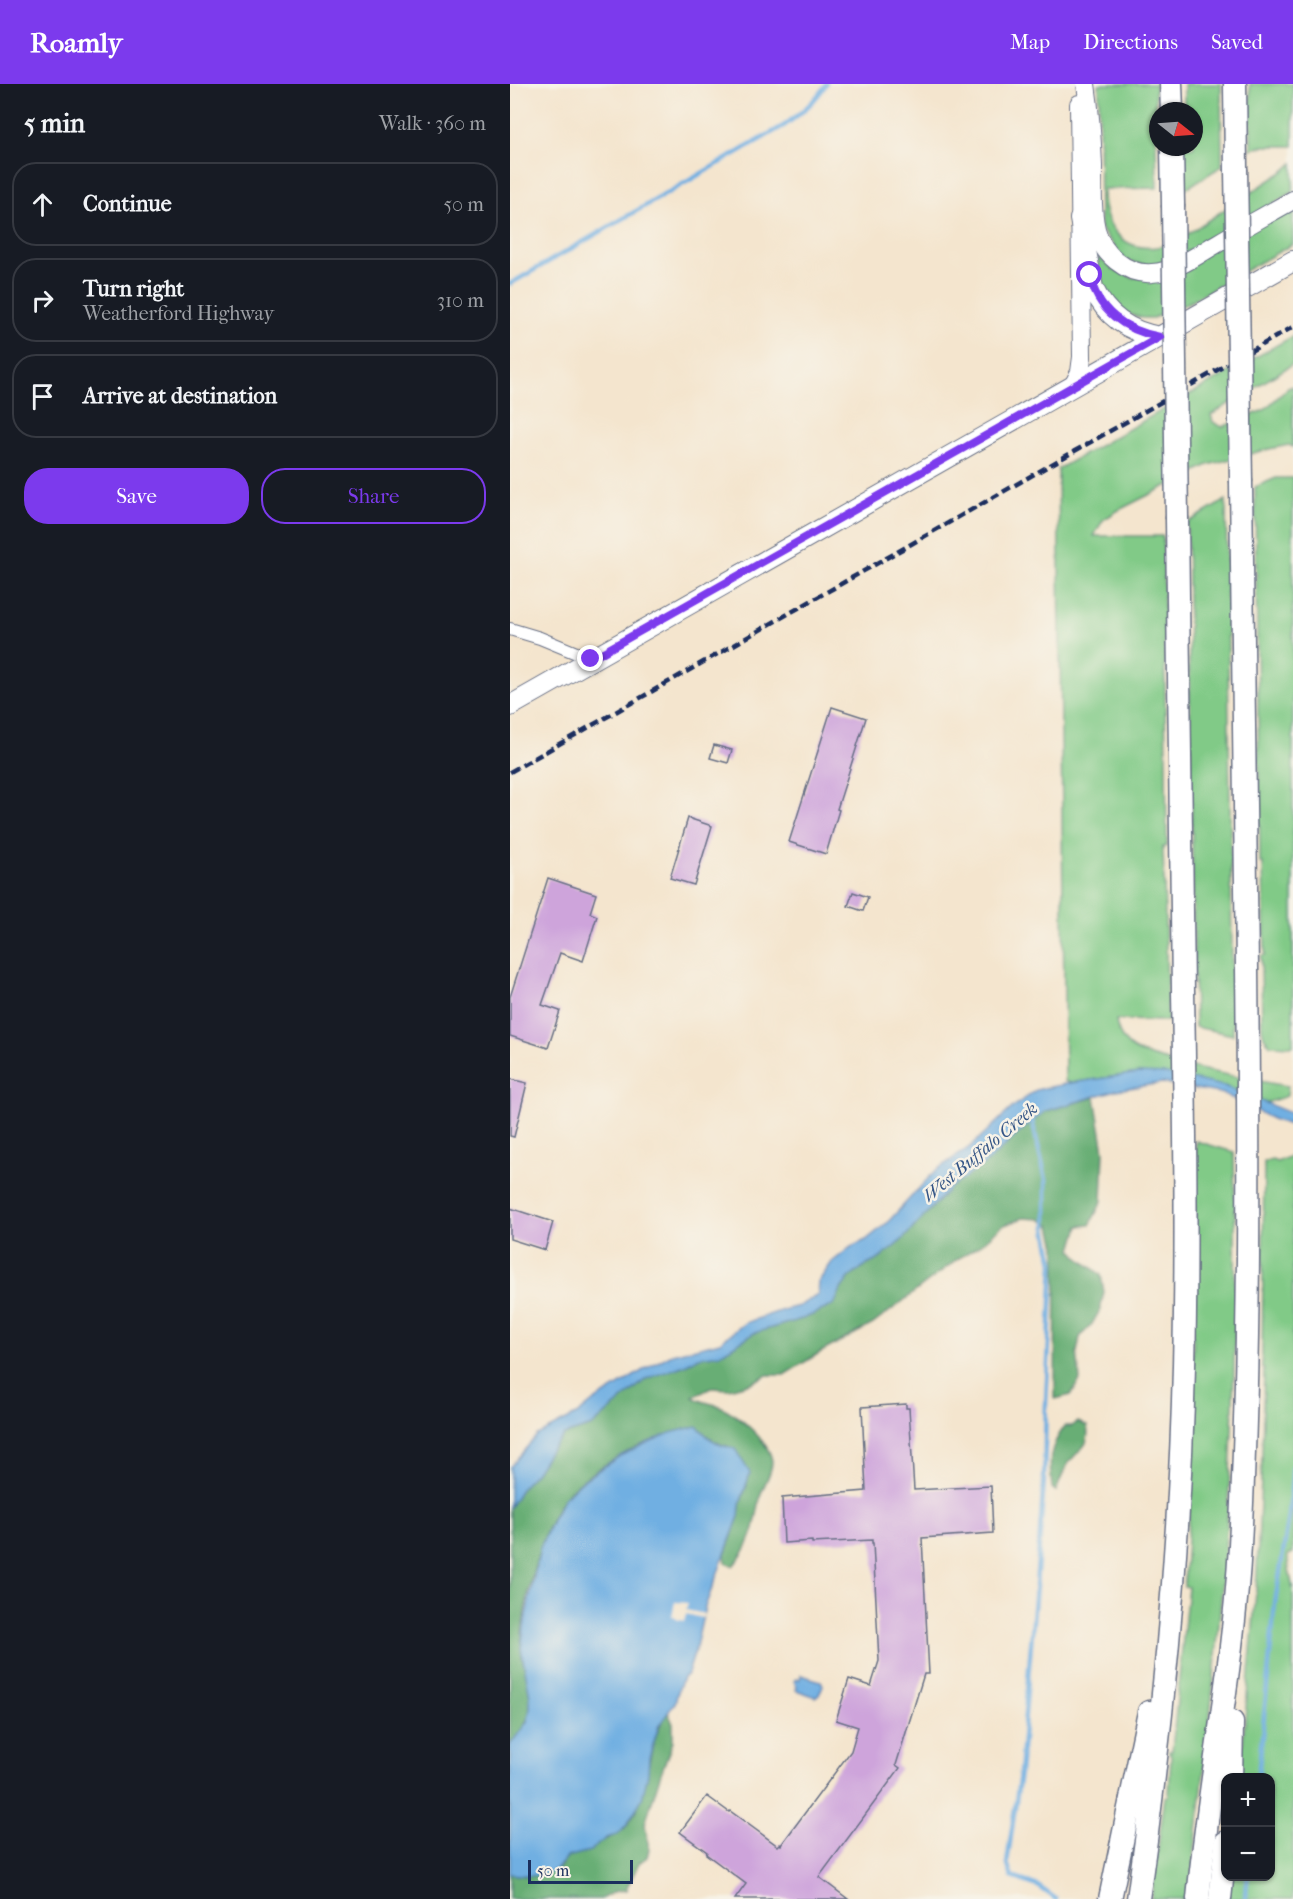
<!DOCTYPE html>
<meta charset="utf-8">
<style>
:root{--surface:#171b24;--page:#20242c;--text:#f1f3f6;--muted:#9ea1a6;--line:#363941;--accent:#7c3aed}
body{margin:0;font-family:"IM FELL French Canon",serif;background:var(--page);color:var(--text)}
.controls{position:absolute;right:18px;bottom:18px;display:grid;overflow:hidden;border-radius:12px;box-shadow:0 2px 4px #0004}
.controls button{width:54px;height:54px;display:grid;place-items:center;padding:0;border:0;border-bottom:2px solid var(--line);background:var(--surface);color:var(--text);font:30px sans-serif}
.compass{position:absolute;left:639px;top:18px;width:54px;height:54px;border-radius:50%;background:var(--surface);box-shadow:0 2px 4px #0004;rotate:107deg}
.scale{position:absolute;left:18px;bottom:15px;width:105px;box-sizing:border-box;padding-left:6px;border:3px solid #1b2f5e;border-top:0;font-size:16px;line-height:21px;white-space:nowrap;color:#1b2f5e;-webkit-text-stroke:4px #f7f3e8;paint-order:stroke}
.stop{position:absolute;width:18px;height:18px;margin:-14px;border:4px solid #7c3aed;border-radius:50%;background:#fff}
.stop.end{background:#7c3aed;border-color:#fff;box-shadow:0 2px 6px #0008}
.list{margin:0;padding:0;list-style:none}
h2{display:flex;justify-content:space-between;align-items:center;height:78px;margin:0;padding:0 24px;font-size:26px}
h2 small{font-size:20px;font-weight:400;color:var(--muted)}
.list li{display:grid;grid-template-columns:39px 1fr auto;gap:18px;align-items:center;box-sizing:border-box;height:84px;margin:0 12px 12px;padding:0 12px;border:2px solid var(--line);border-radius:24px}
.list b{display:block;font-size:22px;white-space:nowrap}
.list p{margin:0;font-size:20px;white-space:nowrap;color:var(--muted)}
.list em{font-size:20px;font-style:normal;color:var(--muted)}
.actions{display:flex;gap:12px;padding:18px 24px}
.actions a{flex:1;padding:14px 0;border:2px solid var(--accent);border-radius:24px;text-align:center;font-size:21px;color:var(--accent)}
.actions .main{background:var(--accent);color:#fff}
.icon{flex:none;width:33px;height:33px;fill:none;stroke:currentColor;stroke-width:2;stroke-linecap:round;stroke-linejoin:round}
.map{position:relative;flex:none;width:783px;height:1815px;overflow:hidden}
header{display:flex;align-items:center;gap:36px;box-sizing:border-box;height:84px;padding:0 30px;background:var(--accent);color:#fff}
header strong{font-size:28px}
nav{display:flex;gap:33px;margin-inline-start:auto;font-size:21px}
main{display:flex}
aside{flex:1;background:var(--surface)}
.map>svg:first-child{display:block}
.green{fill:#81ca87;stroke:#4e7c72;stroke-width:1.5}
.forest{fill:#68ae74;stroke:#426e69;stroke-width:1.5}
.water{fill:#6fafe2;stroke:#456fa0;stroke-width:1.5}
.pier{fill:#f4e5ce}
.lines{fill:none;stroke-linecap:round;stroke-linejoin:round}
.stream{stroke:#6fafe2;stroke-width:4.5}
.building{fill:#cea4db}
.minor-casing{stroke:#676f85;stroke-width:14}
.secondary-casing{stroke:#676f85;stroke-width:20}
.primary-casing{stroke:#676f85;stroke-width:22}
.motorway-casing{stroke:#676f85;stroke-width:25}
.minor{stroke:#fff;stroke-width:12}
.secondary{stroke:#fff;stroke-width:18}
.primary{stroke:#fff;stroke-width:20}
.motorway{stroke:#fff;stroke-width:22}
.rail{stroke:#1b2f5e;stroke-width:4.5;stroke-dasharray:9 4.5;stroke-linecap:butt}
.motorway-bridge-casing{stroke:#676f85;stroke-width:25;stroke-linecap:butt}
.motorway-bridge{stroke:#fff;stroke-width:22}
.route{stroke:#7c3aed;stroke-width:8}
.labels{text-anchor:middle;stroke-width:5;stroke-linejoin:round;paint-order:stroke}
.water-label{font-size:18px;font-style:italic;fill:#345586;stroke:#f7f3e8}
</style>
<header>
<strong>Roamly</strong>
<nav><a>Map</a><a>Directions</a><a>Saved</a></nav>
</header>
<main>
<aside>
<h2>5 min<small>Walk · 360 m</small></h2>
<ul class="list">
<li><svg class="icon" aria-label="ahead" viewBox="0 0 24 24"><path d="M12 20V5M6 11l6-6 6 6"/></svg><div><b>Continue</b></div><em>50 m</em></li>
<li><svg class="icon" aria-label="right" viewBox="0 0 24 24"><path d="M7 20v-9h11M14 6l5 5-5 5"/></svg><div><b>Turn right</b><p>Weatherford Highway</p></div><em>310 m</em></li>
<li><svg class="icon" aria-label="arrive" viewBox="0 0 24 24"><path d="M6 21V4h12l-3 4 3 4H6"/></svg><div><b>Arrive at destination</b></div></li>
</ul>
<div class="actions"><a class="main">Save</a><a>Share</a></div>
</aside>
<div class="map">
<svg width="783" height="1815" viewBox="0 0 783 1815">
<rect width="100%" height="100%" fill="#f7f3e8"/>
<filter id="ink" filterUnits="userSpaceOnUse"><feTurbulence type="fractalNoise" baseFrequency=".0167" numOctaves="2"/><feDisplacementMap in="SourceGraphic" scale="12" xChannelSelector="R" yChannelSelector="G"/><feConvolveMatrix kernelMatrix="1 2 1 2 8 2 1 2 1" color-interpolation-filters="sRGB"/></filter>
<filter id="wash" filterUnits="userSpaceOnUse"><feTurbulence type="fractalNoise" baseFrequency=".008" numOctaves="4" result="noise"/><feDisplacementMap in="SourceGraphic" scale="24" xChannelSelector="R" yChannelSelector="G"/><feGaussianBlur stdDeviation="1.35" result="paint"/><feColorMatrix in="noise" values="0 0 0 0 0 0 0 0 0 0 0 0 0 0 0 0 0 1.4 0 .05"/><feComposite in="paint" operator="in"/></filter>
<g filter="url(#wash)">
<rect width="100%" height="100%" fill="#f4e5ce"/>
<g class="green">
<path d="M 589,0 L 645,0 L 647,104 L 593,105 C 592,138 610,168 647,163 C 664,161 686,144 700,135 C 725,119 749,103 774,87 L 783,79 L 783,108 L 679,167 L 641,183 L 615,176 L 590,144 Z"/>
<polygon points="674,0 711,0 712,82 674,106 674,63 684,63 684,27 674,27"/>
<polygon points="740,0 783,0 783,62 753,62 741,65"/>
<polygon points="783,123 783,160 678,219 643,234 633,234 613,229 600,216 588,188 588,173 606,187 624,194"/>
<path d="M 783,252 L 783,280 L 701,331 L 703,338 L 712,343 L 754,326 L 778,304 L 783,302 L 783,363 L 779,361 L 759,365 L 698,381 L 607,427 L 593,436 L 584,452 L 653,452 L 657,762 L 653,763 L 658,937 L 606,936 C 607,948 614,960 625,966 C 638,973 655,976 669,980 C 705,989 741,996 778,1002 L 777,1012 L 756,1019 L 714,1002 L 629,989 L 560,999 L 555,997 L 548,385 Z"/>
<polygon points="766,394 783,394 783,962 760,961 754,953 752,944 751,872 755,871 753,779 750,779 745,403"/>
<polygon points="716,416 723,951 685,943 677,439"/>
<path d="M 686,1057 L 724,1068 C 726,1168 726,1268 721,1367 C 714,1517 697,1666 679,1815 L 641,1815 L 655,1713 L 659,1712 L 661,1671 L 659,1670 L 659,1667 L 662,1667 L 678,1503 L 674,1502 L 681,1395 Z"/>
<path d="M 783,1071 L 783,1469 L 778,1471 C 777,1485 782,1495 783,1508 L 783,1815 L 718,1815 L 720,1793 L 760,1792 L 760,1694 L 730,1693 L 746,1508 L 752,1374 L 754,1285 L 752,1284 L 754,1078 L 762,1076 L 767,1078 Z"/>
</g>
<g class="forest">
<path d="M 585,1013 L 594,1067 L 592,1117 L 580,1141 L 569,1142 L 562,1166 L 568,1173 L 591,1191 L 594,1208 L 590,1226 L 582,1240 L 570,1253 L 567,1268 L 570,1296 L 561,1311 L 545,1315 L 546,1162 L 541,1142 L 530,1135 L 513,1134 L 492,1142 L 470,1161 L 449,1174 L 363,1240 L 311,1268 L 274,1291 L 257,1291 L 241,1299 L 219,1305 L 201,1304 L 183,1313 C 191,1318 200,1319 209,1322 C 227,1329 261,1359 262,1378 C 262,1391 252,1402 250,1414 C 246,1440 242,1462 223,1482 L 216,1479 L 215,1471 L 229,1432 L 230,1420 L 237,1401 L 220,1363 C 207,1360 200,1355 191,1346 C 177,1348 161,1350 146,1355 C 121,1364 70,1392 54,1414 C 30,1447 13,1521 11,1562 C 11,1570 13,1578 15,1585 C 22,1622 26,1631 0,1661 L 0,1423 L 12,1403 L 26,1388 L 40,1366 L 54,1351 L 82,1342 L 136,1295 L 175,1281 L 189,1273 L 210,1270 L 244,1249 L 295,1234 L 324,1221 L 331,1204 L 339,1194 L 353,1183 L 369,1175 L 392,1156 L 440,1104 L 475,1080 L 518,1041 L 536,1027 Z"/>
<path d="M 568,1338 L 577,1342 C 581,1364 569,1364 558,1380 C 553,1388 550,1398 546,1407 L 542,1404 C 539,1377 538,1365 555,1342 L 562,1342 Z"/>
<path d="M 158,1628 L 163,1640 L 163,1657 L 150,1692 L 135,1740 L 139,1765 L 137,1773 L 129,1779 L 116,1806 L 106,1807 L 91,1815 L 0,1815 L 0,1790 L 16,1792 L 50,1784 C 52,1781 55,1775 58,1773 C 75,1758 105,1758 118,1740 C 143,1704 133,1663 158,1628 Z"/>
</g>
<g class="water">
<polygon points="629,989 656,990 714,1002 783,1030 783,1042 762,1035 714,1010 652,999 606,1006 536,1027 518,1041 475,1080 440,1104 392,1156 369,1175 353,1183 339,1194 331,1205 324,1221 295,1234 244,1249 210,1270 189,1273 175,1281 136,1295 82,1342 54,1351 40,1366 26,1388 12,1403 0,1423 0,1383 27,1351 68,1330 84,1317 135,1285 162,1270 210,1258 235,1239 273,1226 289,1222 308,1211 309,1197 322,1178 341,1163 356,1156 377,1139 425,1087 461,1062 503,1023 526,1006 560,999"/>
<path d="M 187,1342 L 199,1354 L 211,1361 L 225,1365 L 240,1389 L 230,1420 L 229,1432 L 195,1523 L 185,1567 L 178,1589 L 173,1594 L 169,1604 L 165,1619 L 149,1641 L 139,1674 L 138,1690 L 132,1715 L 117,1740 L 107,1751 L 96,1754 L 80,1767 L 57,1773 C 43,1795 24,1793 0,1790 L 0,1661 L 17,1638 L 20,1625 L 20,1612 L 11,1564 L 16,1531 L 30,1464 L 44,1432 L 55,1413 L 72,1397 L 110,1372 L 137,1359 L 160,1349 Z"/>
<polygon points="291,1591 311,1597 313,1601 309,1611 306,1613 286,1606 287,1603 284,1597 286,1595 290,1595"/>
</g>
<polygon class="pier" points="165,1518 178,1519 176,1526 194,1530 193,1534 176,1530 174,1537 166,1535 166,1533 162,1532"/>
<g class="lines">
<g class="stream">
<path d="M 0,200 L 275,41 C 291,29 305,18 316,0"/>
<polyline points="521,1032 536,1096 536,1144 543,1179 536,1318 534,1396 526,1502 510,1689 497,1779 502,1793 528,1802 546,1815"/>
<polyline points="748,1694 765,1519 779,1432 783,1383"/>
<polyline points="735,1815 738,1792"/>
</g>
</g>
<g id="blocks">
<g class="building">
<polygon points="322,623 356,634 327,725 329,726 316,770 279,758"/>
<polygon points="204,661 222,666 218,679 200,674"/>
<polygon points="178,734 202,742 184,801 160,794"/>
<polygon points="38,794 86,810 80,829 87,832 73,877 50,869 32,921 50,927 38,964 0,952 0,913"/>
<polygon points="343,808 358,813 353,827 338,822"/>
<polygon points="0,995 17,999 4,1053 0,1052"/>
<polygon points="0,1124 43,1138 35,1166 0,1155"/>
<polygon points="396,1320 396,1324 399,1324 404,1406 481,1402 483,1449 412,1454 419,1590 414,1590 386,1681 390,1684 309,1793 338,1815 225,1815 236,1800 196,1770 197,1768 170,1748 197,1712 219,1728 220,1727 268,1762 270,1760 271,1761 341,1667 348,1643 326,1636 339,1595 361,1602 369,1577 363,1459 362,1459 362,1456 302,1459 302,1457 274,1459 272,1414 356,1407 352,1323"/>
</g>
</g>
</g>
<g filter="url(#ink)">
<use href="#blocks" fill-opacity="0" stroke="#676f85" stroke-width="1.5"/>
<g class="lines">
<defs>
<polyline id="minor" points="0,545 30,554 81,575"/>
<g id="secondary">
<path d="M 576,0 C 580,27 582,54 583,82 C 583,102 581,125 586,145 C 592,170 616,191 642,189 C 665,188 689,170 708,159 C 733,144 758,130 783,116"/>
<polyline points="563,302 570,288 572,273 569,20"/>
</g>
<g id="primary">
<path d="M 570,135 L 583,204 C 596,232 619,248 650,253"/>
<polyline points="0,622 783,177"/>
</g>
<g id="motorway">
<polyline points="661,0 662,27"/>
<polyline points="725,0 726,85"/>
<polyline points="662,63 663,121"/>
<polyline points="721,1694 722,1638"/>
<polyline points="600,1815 639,1628"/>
<path d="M 628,1815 C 653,1639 670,1461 674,1282 C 677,1157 675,1032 673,907 C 671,750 669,592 667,435"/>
<path d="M 688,1815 C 699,1697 724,1580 730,1461 C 740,1268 739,1076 737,883 C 735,721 733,560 731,398"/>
<polyline points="710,1815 716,1758"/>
</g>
</defs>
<use href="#minor" class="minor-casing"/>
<use href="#secondary" class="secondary-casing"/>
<use href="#primary" class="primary-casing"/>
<use href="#motorway" class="motorway-casing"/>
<use href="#minor" class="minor"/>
<use href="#secondary" class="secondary"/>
<use href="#primary" class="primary"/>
<use href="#motorway" class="motorway"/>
<polyline class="rail" points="0,688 783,243"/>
<defs>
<g id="motorway-bridge">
<polyline points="726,85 731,398"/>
<polyline points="663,121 667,435"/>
</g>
</defs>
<use href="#motorway-bridge" class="motorway-bridge-casing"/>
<use href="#motorway-bridge" class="motorway-bridge"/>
</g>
</g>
<g class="lines" filter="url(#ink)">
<path class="route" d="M 81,575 L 650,253 C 616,247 586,226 580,191"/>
</g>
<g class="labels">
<g class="water-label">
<text transform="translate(470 1068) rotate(-40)" y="6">West Buffalo Creek</text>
</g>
</g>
</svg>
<div class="controls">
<button>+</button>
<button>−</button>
</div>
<svg class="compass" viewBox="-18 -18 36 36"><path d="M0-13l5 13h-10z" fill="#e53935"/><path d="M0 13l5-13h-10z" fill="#9ea1a6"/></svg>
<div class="scale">50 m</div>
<div class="stop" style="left:580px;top:191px"></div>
<div class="stop end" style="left:81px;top:575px"></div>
</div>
</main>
